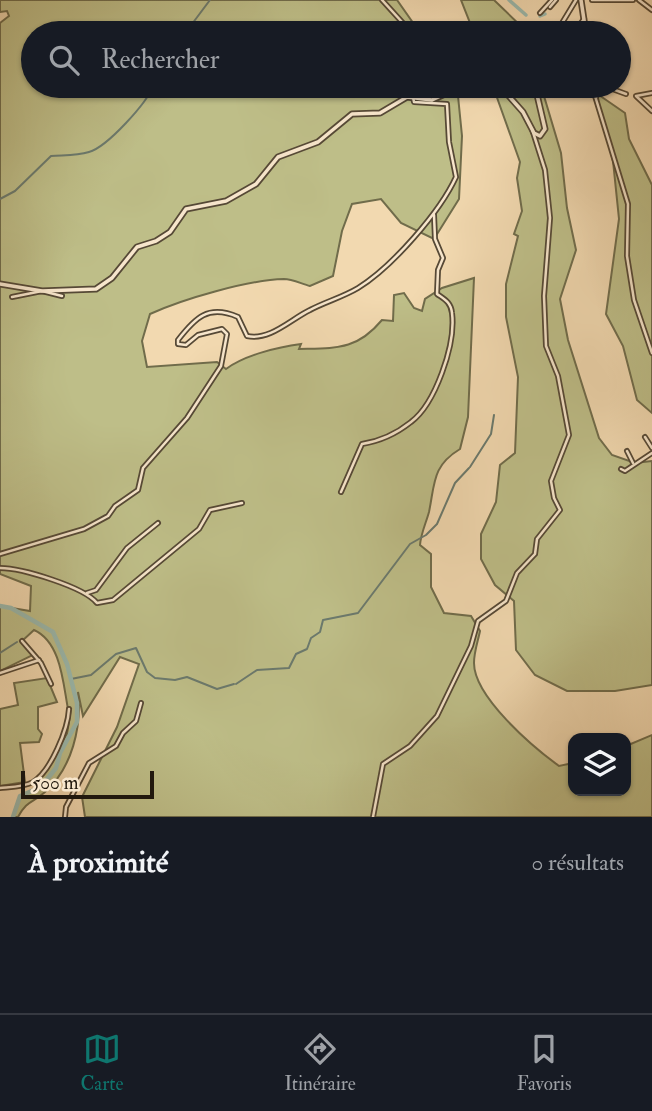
<!DOCTYPE html>
<html lang="fr">
<meta charset="utf-8">
<style>
:root{--surface:#171b24;--page:#242831;--text:#f1f3f6;--muted:#9ea1a6;--line:#363941;--accent:#0f766e}
body{margin:0;font-family:"IM FELL Double Pica",serif;background:var(--page);color:var(--text)}
.controls{position:absolute;right:21px;bottom:21px;display:grid;overflow:hidden;border-radius:14px;box-shadow:0 2px 5px #0004}
.controls button{width:63px;height:63px;display:grid;place-items:center;padding:0;border:0;border-bottom:2px solid var(--line);background:var(--surface);color:var(--text);font:35px sans-serif}
.scale{position:absolute;left:21px;bottom:18px;width:133px;box-sizing:border-box;padding-left:7px;border:4px solid #22190e;border-top:0;font-size:19px;line-height:24px;white-space:nowrap;color:#22190e;-webkit-text-stroke:5px #f7e6cc;paint-order:stroke}
.list{margin:0;padding:0;list-style:none}
h2{display:flex;justify-content:space-between;align-items:center;height:91px;margin:0;padding:0 28px;font-size:30px}
h2 small{font-size:23px;font-weight:400;color:var(--muted)}
.icon{flex:none;width:38px;height:38px;fill:none;stroke:currentColor;stroke-width:2;stroke-linecap:round;stroke-linejoin:round}
.map{position:relative;flex:none;width:652px;height:817px;overflow:hidden}
.search{position:absolute;background:var(--surface);box-shadow:0 2px 5px #0004;left:21px;right:21px;top:21px;height:77px;display:flex;align-items:center;gap:18px;box-sizing:border-box;padding:0 24px;border-radius:38px;color:var(--muted);font-size:26px}
.sheet{height:196px;background:var(--surface)}
nav{display:flex;justify-content:space-around;align-items:center;box-sizing:border-box;height:98px;border-top:2px solid var(--line);background:var(--surface);font-size:19px;color:var(--muted)}
nav a{display:grid;justify-items:center;gap:4px}
nav .on{color:var(--accent)}
.map>svg:first-child{display:block}
.green{fill:#bebe88;stroke:#706c4b;stroke-width:2}
.lines{fill:none;stroke-linecap:round;stroke-linejoin:round}
.stream{stroke:#6b7a6e;stroke-width:2}
.canal{stroke:#9bbaae;stroke-width:3.5}
.river{stroke:#9bbaae;stroke-width:4.5}
.minor-casing{stroke:#564936;stroke-width:6}
.tertiary-casing{stroke:#564936;stroke-width:7}
.minor{stroke:#f7e6cc;stroke-width:2.5}
.tertiary{stroke:#f7e6cc;stroke-width:3.5}
</style>
<div class="map">
<svg width="652" height="817" viewBox="0 0 652 817">
<rect width="100%" height="100%" fill="#f2d9b0"/>
<filter id="stains"><feTurbulence type="fractalNoise" baseFrequency=".00286" numOctaves="4"/><feColorMatrix values="0 0 0 0 .2 0 0 0 0 .09 0 0 0 0 .02 0 0 0 .5 -.17"/></filter>
<radialGradient id="worn" r=".72"><stop offset=".6" stop-color="#630" stop-opacity="0"/><stop offset="1" stop-color="#630" stop-opacity=".3"/></radialGradient>
<g class="green">
<path d="M 0,0 L 397,0 L 416,27 L 425,33 L 33,33 L 33,86 L 457,86 L 462,136 L 459,199 L 434,239 L 401,223 L 381,199 L 352,204 L 342,231 L 333,276 L 310,286 C 302,284 292,279 284,279 C 248,280 183,299 150,314 L 142,341 L 147,367 L 217,362 L 226,369 C 245,355 278,347 301,344 L 299,349 C 337,348 357,350 382,320 L 393,321 L 394,295 L 404,293 L 414,308 L 422,311 L 425,299 L 442,288 L 474,278 L 468,417 L 460,449 C 432,466 435,483 429,512 C 426,523 421,533 420,545 L 431,554 L 431,587 L 444,613 L 471,616 L 480,631 C 478,641 474,652 474,663 C 474,697 533,747 559,766 L 573,763 L 573,791 L 626,791 L 626,746 L 652,735 L 652,817 L 85,817 L 82,797 L 117,727 L 139,664 L 120,657 L 83,716 L 78,692 C 82,727 72,768 45,792 C 33,803 27,800 18,817 L 13,817 L 20,796 L 40,787 L 37,783 L 67,734 L 71,709 L 68,709 C 63,683 61,642 34,630 L 22,641 L 33,655 L 0,671 L 0,606 L 30,611 L 31,586 L 0,574 L 0,23 L 9,16 L 7,11 L 0,12 Z"/>
<polygon points="461,0 494,0 524,29 525,33 474,33"/>
<polygon points="499,86 541,86 561,153 567,208 576,250 560,299 568,340 599,438 612,455 635,463 652,461 652,685 615,691 567,691 535,675 516,650 514,601 495,585 481,559 481,534 496,502 500,465 515,453 518,377 506,317 506,284 518,236 514,234 522,211 517,178 520,162 495,92"/>
<polygon points="596,93 625,113 629,139 652,185 652,413 637,400 623,346 606,314 619,219 613,161"/>
<polygon points="47,678 57,702 38,707 38,729 42,734 39,742 20,743 25,782 0,786 0,709 18,705 14,683"/>
</g>
<g class="lines">
<g class="stream">
<polyline points="177,33 192,24 210,0"/>
<path d="M 0,199 L 15,191 L 51,156 C 64,155 76,156 89,152 C 107,147 147,103 153,86"/>
<polyline points="470,467 491,434 494,415"/>
<polyline points="0,653 17,642"/>
<polyline points="71,679 91,675 116,654 136,648 147,672 155,678 175,680 187,677 217,689 234,684"/>
<polyline points="236,684 257,670 289,668 296,654 307,649 311,638 320,632 323,620 358,613 410,544 426,535 437,524 455,483 469,468"/>
</g>
<g class="canal">
<polyline points="509,0 526,15"/>
<polyline points="540,16 545,14"/>
</g>
<polyline class="river" points="0,606 11,608 53,632 67,664 77,703 77,722 60,753 56,768 41,787 20,796 13,817"/>
<defs>
<g id="minor">
<polyline points="382,0 412,33"/>
<polyline points="592,0 633,0"/>
<polyline points="639,0 652,10"/>
<polyline points="550,7 556,0"/>
<polyline points="540,13 552,0"/>
<polyline points="574,32 584,19"/>
<polyline points="556,33 576,0"/>
<polyline points="437,86 442,93 446,92"/>
<polyline points="592,86 628,204 627,256 634,300 652,353"/>
<polyline points="604,86 626,94"/>
<polyline points="652,93 636,96 652,111"/>
<polyline points="596,98 598,86"/>
<polyline points="12,297 42,291 62,296"/>
<polyline points="645,437 652,448"/>
<polyline points="627,451 633,463"/>
<polyline points="621,469 625,471 652,453"/>
<path d="M 341,492 L 362,444 C 381,441 396,434 411,422 C 435,404 456,345 452,313 C 451,302 444,299 437,294 L 438,270 L 443,258 L 435,239 L 434,215"/>
<path d="M 0,554 L 84,529 L 108,516 L 115,506 L 138,490 L 143,468 L 187,418 L 221,366 L 227,334 L 222,329 L 198,335 L 186,345 L 178,344 L 178,340 C 195,318 208,304 238,317 L 247,336 C 270,341 291,319 310,310 C 325,302 343,297 358,288 C 392,267 440,212 456,177 L 449,142 L 447,104 L 414,102 L 413,97"/>
<path d="M 0,568 C 22,568 84,587 97,603 L 113,600 L 199,529 L 210,510 L 242,503"/>
<polyline points="87,593 96,590 127,548 158,523"/>
<polyline points="22,641 41,663 51,684"/>
<polyline points="0,673 39,660"/>
<path d="M 0,788 C 10,787 24,787 33,782 C 51,771 68,729 69,709"/>
<polyline points="65,817 66,807 89,763 116,746 123,733 136,721 141,703"/>
<polyline points="373,817 383,764 410,746 437,716 471,646 478,621 506,601 517,573 535,554 537,539 560,510 554,498 551,481 569,435 558,376 546,346 544,296 550,218 545,170 532,129"/>
</g>
<g id="tertiary">
<polyline points="581,0 586,33"/>
<polyline points="500,86 523,112 534,133 540,136 545,129 535,86"/>
<polyline points="0,284 42,291 96,289 112,278 137,247 156,241 170,232 186,209 226,201 256,184 278,157 318,142 352,114 380,113 407,97 432,100 462,86"/>
</g>
</defs>
<use href="#minor" class="minor-casing"/>
<use href="#tertiary" class="tertiary-casing"/>
<use href="#minor" class="minor"/>
<use href="#tertiary" class="tertiary"/>
</g>
<rect width="100%" height="100%" filter="url(#stains)"/>
<rect width="100%" height="100%" fill="url(#worn)"/>
</svg>
<div class="controls">
<button><svg class="icon" aria-label="layers" viewBox="0 0 24 24"><path d="M12 4l9 5-9 5-9-5zM3 14l9 5 9-5"/></svg></button>
</div>
<div class="scale">500 m</div>
<div class="search"><svg class="icon" aria-label="search" viewBox="0 0 24 24"><circle cx="10" cy="10" r="6"/><path d="M15 15l6 6"/></svg>Rechercher</div>
</div>
<section class="sheet">
<h2>À proximité<small>0 résultats</small></h2>
<ul class="list">
</ul>
</section>
<nav>
<a class="on"><svg class="icon" aria-label="map" viewBox="0 0 24 24"><path d="M3 6l6-2 6 2 6-2v14l-6 2-6-2-6 2zM9 4v14M15 6v14"/></svg>Carte</a>
<a><svg class="icon" aria-label="directions" viewBox="0 0 24 24"><path d="M12 3l9 9-9 9-9-9zM9 14v-3h6M13 9l2 2-2 2"/></svg>Itinéraire</a>
<a><svg class="icon" aria-label="saved" viewBox="0 0 24 24"><path d="M7 4h10v16l-5-4-5 4z"/></svg>Favoris</a>
</nav>
